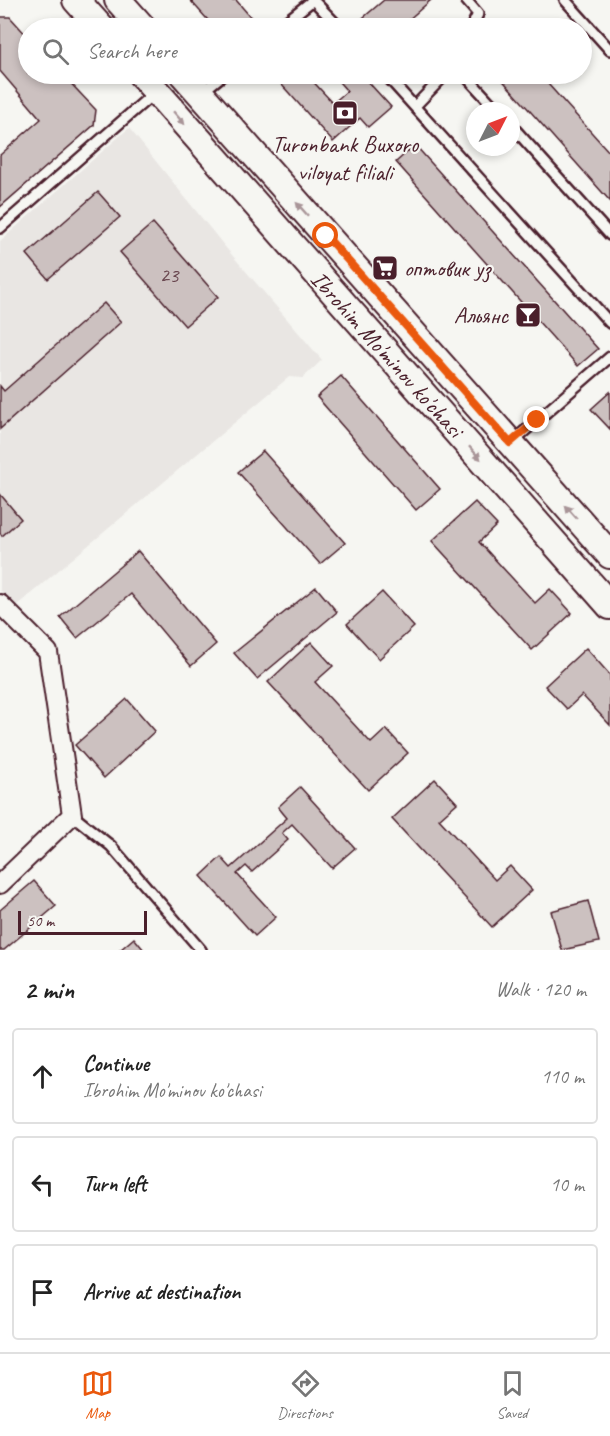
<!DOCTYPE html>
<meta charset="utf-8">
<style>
:root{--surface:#fff;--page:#f6f6f6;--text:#222;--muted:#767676;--line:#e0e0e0;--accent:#ea580c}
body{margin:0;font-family:Caveat,sans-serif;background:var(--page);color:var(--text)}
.compass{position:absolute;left:466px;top:102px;width:54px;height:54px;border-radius:50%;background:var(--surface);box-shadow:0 3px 9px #0003;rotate:48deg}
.scale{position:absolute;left:18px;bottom:15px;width:129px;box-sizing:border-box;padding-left:6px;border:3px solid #4a1f2b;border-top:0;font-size:16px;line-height:21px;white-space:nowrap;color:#4a1f2b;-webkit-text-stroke:4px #f6f6f2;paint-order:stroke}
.stop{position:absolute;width:18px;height:18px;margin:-14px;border:4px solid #ea580c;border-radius:50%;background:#fff}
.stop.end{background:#ea580c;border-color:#fff;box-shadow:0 2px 6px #0008}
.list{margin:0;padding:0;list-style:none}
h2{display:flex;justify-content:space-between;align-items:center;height:78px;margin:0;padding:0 24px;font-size:26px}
h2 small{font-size:20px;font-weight:400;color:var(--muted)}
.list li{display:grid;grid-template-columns:39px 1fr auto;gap:18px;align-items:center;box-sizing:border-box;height:96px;margin:0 12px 12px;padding:0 12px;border:2px solid var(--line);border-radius:6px}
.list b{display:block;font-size:22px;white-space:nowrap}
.list p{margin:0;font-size:20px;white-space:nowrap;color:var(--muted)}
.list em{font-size:20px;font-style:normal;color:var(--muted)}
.icon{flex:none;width:33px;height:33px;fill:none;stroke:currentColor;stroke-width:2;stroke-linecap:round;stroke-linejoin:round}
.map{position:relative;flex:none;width:610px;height:950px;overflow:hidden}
.search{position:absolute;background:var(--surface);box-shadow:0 3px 9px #0003;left:18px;right:18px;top:18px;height:66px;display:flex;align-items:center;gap:15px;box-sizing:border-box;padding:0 21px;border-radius:33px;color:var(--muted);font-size:22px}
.sheet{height:402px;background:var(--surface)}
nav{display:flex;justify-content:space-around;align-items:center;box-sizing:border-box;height:84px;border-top:2px solid var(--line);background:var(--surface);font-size:16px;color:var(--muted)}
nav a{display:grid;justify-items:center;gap:3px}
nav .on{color:var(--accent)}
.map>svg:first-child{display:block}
.built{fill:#e9e6e3}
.building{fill:#ccc1c0;stroke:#4a1f2b;stroke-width:1.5}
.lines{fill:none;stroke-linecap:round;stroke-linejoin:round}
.lane-casing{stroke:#4a1f2b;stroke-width:14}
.street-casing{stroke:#4a1f2b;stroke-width:22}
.secondary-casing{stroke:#4a1f2b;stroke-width:30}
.lane{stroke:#f6f6f2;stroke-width:9}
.street{stroke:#f6f6f2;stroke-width:18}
.secondary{stroke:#f6f6f2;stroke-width:26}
.oneway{fill:#a99598}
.route{stroke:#ea580c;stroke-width:8}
.labels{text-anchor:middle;stroke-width:4.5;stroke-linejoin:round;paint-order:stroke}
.number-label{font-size:21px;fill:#6a4850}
.poi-label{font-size:24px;fill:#4a1f2b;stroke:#f6f6f2}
.street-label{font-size:24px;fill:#4a1f2b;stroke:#f6f6f2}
</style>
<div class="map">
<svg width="610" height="950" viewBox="0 0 610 950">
<rect width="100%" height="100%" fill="#f6f6f2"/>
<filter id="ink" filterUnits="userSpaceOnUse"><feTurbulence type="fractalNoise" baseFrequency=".0167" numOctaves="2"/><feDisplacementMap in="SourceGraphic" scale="12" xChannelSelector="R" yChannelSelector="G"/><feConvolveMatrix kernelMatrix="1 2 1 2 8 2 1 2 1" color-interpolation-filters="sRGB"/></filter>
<g filter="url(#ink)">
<polygon class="built" points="129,128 226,248 322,360 303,378 289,377 16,606 0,590 0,241"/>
<g class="building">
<polygon points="190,0 236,0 260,28 215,28"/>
<polygon points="384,0 431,0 399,28 351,28"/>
<polygon points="0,17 10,17 28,37 28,74 62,74 96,110 94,125 0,207 0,155 41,119 0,71"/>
<polygon points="305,18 315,28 293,28"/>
<polygon points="272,74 306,74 333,103 347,91 332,74 361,74 391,107 368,127 360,118 333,142"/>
<polygon points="497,74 539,74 610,153 610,201"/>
<polygon points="415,145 598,349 578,366 396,162"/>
<polygon points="98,192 120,217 48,279 27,254"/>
<polygon points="153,223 218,297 185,326 120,252"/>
<polygon points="104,303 121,322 0,429 0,386 4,391"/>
<polygon points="341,376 440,489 416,510 317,397"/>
<polygon points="610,392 610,429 591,409"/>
<polygon points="263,451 345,543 320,564 238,472"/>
<polygon points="0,494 21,519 2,536 0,533"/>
<polygon points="475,502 497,525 479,542 535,603 550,589 572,613 532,650 432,541"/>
<polygon points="138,551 216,644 191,666 131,594 77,638 60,617"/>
<polygon points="316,587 337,612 257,679 234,653"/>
<polygon points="382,592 414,627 379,659 347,624"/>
<polygon points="311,642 333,666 315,682 371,743 386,729 408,753 368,790 268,682"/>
<polygon points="586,648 610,675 610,725 582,695 567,709 545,686"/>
<polygon points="127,699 155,731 104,778 75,745"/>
<polygon points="435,779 457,803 439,819 495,880 510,866 532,890 492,927 392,819"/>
<polygon points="300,787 355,848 332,868 292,824 282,833 288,840 252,872 246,866 237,874 276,917 255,936 201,876 221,857 231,868 287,818 278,807"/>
<polygon points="34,881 56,906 4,950 0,950 0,910"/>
<polygon points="588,901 599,942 562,950 551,911"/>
<polygon points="134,938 144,950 120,950"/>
</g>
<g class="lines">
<defs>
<g id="lane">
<polyline points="313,0 340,28"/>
<polyline points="466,0 478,14 471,28"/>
<polyline points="565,0 610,50"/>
<polyline points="278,28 313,0"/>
<polyline points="385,74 610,323"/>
<polyline points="464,74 498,111"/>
<polyline points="202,92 224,74"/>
<polyline points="416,105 446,74"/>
<polyline points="511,125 610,235"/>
<polyline points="0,228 154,93"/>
<polyline points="512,442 610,357"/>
<polyline points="72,815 111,846 201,950"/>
</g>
<polyline id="street" points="0,604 48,652 72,815 0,884"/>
<g id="secondary">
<polyline points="76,0 101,28"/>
<polyline points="118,0 143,28"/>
<polyline points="141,74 610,606"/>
<polyline points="183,74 610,555"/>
</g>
</defs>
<use href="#lane" class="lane-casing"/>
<use href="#street" class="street-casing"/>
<use href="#secondary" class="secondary-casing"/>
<use href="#lane" class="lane"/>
<use href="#street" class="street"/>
<use href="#secondary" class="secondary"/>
</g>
<defs><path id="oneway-solid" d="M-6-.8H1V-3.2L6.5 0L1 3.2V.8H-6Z" transform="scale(1.5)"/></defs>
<g class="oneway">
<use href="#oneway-solid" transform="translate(179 118) rotate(49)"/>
<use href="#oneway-solid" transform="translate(302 209) rotate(-132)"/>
<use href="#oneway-solid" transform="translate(475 453) rotate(48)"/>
<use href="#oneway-solid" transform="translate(571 512) rotate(-132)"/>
</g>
</g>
<g class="lines" filter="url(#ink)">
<polyline class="route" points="326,236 510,443 537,420"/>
</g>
<defs>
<symbol id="bank-square" viewBox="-11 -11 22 22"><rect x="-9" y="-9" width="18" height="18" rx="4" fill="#4a1f2b" stroke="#f6f6f2"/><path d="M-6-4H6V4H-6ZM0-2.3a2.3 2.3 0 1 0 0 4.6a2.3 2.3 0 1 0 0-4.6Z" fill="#fff"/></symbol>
<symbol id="supermarket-square" viewBox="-11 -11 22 22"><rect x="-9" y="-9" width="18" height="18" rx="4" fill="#4a1f2b" stroke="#f6f6f2"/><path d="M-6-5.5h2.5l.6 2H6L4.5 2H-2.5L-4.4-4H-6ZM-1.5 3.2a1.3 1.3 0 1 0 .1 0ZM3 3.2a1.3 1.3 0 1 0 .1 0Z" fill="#fff"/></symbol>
<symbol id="bar-square" viewBox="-11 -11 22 22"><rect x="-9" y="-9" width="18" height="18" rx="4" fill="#4a1f2b" stroke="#f6f6f2"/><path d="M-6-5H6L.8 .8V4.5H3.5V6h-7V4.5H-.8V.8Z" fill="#fff"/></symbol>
</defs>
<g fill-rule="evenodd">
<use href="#bank-square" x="330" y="98" width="30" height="30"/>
<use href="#supermarket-square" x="370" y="253" width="30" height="30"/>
<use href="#bar-square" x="513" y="300" width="30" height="30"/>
</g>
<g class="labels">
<g class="number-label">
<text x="169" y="282">23</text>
</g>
<g class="poi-label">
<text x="345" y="152">Turonbank Buxoro<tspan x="345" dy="28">viloyat filiali</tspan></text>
<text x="404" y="276" text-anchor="start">оптовик уз</text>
<text x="508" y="323" text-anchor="end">Альянс</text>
</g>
<g class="street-label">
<text transform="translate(387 354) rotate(48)" y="8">Ibrohim Mo'minov ko'chasi</text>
</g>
</g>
</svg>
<svg class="compass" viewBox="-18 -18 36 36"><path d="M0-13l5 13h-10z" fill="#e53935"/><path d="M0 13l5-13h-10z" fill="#767676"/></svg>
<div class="scale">50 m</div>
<div class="stop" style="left:326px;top:236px"></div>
<div class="stop end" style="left:537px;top:420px"></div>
<div class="search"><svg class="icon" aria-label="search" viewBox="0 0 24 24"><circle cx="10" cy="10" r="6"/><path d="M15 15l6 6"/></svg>Search here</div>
</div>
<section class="sheet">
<h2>2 min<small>Walk · 120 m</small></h2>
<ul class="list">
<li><svg class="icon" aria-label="ahead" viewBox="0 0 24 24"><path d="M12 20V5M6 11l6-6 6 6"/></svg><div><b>Continue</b><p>Ibrohim Mo'minov ko'chasi</p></div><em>110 m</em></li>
<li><svg class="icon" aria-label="left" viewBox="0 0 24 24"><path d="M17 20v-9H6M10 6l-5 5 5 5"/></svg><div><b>Turn left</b></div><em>10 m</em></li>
<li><svg class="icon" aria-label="arrive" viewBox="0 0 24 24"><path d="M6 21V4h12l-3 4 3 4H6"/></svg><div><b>Arrive at destination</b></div></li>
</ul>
</section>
<nav>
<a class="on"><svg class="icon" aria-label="map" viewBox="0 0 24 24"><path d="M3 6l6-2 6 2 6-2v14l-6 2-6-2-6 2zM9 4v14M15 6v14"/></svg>Map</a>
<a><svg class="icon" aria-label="directions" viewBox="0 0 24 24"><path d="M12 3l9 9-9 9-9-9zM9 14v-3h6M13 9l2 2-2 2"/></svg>Directions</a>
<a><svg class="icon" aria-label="saved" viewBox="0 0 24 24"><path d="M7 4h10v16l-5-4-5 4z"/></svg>Saved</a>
</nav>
